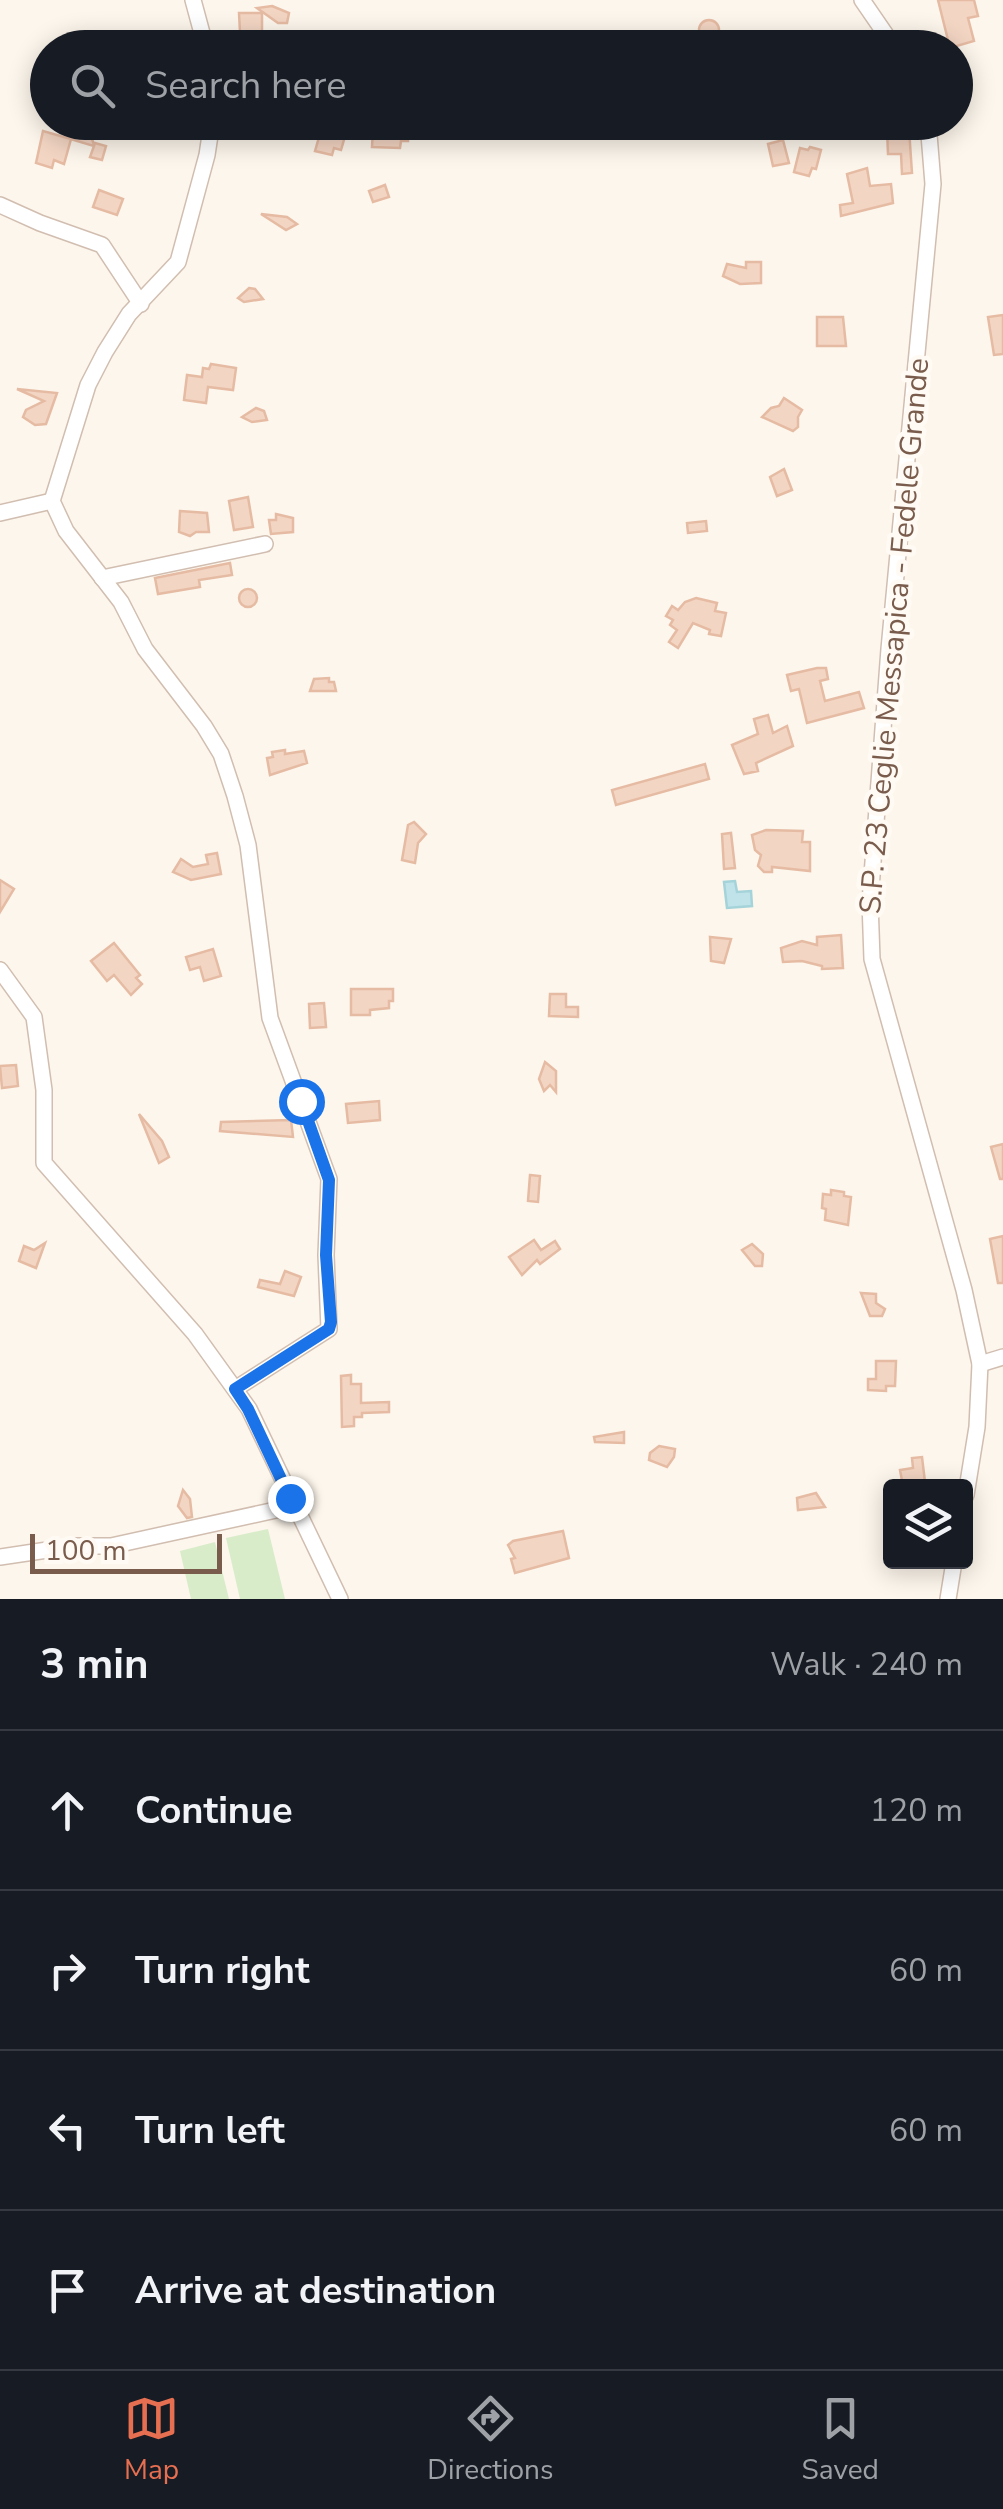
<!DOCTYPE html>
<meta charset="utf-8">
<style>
:root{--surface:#171b24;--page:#242831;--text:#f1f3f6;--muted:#9ea1a6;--line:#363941;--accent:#e76f51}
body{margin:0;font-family:"Nunito Sans",sans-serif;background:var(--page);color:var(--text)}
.controls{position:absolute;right:30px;bottom:30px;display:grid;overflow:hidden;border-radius:10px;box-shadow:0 5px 25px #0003}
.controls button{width:90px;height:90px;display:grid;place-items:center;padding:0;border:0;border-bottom:2px solid var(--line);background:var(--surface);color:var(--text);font:50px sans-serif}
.scale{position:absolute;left:30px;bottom:25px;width:192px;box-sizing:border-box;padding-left:10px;border:5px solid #7a5c4d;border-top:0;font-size:28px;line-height:35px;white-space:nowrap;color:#7a5c4d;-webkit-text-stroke:8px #fffaf3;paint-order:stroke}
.stop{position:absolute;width:30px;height:30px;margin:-22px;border:8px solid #1a73e8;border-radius:50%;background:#fff}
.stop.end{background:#1a73e8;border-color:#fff;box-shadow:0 2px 10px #0008}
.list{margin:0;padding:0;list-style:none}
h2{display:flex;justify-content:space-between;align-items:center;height:130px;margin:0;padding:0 40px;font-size:42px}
h2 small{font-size:32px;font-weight:400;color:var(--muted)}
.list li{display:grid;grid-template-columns:65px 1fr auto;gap:30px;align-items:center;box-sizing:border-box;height:160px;padding:0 40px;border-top:2px solid var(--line)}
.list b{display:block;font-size:38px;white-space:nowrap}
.list em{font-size:32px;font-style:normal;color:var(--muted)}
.icon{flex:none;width:55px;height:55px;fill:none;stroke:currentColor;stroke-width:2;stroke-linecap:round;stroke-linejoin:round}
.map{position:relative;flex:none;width:1003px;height:1599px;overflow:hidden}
.search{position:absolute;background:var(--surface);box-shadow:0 5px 25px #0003;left:30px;right:30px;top:30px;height:110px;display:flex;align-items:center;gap:25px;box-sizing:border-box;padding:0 35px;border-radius:55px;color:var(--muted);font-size:38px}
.sheet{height:770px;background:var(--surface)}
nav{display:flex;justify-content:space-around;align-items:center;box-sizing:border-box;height:140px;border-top:2px solid var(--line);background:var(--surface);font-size:28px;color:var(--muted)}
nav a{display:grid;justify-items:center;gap:5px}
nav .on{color:var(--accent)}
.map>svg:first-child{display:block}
.green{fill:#d8ecc9}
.water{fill:#bfe3e8;stroke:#a5d3da;stroke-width:2.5}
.building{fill:#f3d5c3;stroke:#e6bba3;stroke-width:2.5}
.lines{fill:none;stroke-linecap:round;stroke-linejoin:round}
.minor-casing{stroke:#d1beb0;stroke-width:18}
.minor{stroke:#fff;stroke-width:15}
.route{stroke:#1a73e8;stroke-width:12}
.labels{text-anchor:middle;stroke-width:9;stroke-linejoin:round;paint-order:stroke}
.street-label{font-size:30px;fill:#7a5c4d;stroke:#fffaf3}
</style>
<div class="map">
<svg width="1003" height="1599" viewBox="0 0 1003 1599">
<rect width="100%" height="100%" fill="#fdf6ec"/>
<g class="green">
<polygon points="268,1529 285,1599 240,1599 226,1538"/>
<polygon points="215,1542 229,1599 191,1599 180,1551"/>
</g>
<polygon class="water" points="735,881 737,892 751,891 752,906 727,908 724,882"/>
<g class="building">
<polygon points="938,0 974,0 978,16 968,18 974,41 950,48"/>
<polygon points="272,6 289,13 287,23 278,23 257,8"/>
<polygon points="239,13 262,13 262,31 240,32"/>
<circle cx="709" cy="30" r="10"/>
<polygon points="962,64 967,102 956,104 956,65"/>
<polygon points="388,123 408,124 408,141 401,141 400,148 372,147 373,128 388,129"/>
<polygon points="72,126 89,130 94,145 95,143 106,146 102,160 90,157 94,146 67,138"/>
<polygon points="322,127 346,133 341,150 334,148 332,155 315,151"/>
<polygon points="909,129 912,173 902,174 901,154 888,154 887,130"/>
<polygon points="43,131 71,139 64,164 54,160 52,168 36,163"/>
<polygon points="783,140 789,163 773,166 768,144"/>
<polygon points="810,147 821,150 816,169 812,168 809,176 794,172 800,148 808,150"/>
<polygon points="867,168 870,186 891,184 893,203 841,216 840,205 853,203 847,174"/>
<polygon points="385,185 389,197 373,202 369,191"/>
<polygon points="99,190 123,199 117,215 93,207"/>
<polygon points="261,214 287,217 297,224 286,230"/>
<polygon points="746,262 761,262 761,283 740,284 723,276 727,264 746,268"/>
<polygon points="249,288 255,289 263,299 244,302 238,298"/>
<polygon points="1003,315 1003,354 994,355 988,317"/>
<polygon points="817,317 843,317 846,346 817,346"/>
<polygon points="211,364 236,368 233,390 208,387 206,403 184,400 187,375 202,377 203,368 209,369"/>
<polygon points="17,389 57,393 46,424 35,425 23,417 26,410 44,401"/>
<polygon points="784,398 802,410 798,417 798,427 793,431 762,417 771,408 779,406"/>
<polygon points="256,408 264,411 267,420 252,422 242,417"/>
<polygon points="784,469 792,490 777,496 770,477"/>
<polygon points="248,497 253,527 234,530 229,501"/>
<polygon points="180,511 207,513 209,532 196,532 190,536 179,532"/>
<polygon points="276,514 293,518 293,532 271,534 269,520 276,520"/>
<polygon points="706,521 707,531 688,533 687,523"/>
<polygon points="230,563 232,575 199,580 200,587 158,594 155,578"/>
<circle cx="248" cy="598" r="9"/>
<polygon points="696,598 717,603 715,611 726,613 721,636 709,634 710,630 693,623 678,648 669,642 677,630 670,625 673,620 666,616 672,606 678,610 685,602"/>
<polygon points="817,668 826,668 828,679 820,681 825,701 859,692 864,708 807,723 799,689 791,691 787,675"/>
<polygon points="329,678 329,682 334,682 336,691 310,691 314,679"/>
<polygon points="768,715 773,733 787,726 793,746 756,763 758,771 744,774 732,745 758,734 754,719"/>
<polygon points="285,750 285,754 304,751 307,763 270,775 267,758 273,757 272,752"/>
<polygon points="705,764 709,779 616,805 612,790"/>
<polygon points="414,822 426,834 418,843 415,863 402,860 408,825"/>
<polygon points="766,830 803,831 802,842 810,842 810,871 772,867 772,872 764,872 758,866 761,855 755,850 752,835"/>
<polygon points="731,833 735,868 724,869 722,834"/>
<polygon points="217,853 221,874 191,880 173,872 181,859 193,867 208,864 206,855"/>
<polygon points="0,880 14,889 0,912"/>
<polygon points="841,935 843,968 822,969 822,966 802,961 783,962 781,948 802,941 817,945 817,937"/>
<polygon points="710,937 731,939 724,963 711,961"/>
<polygon points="114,943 140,975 136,978 142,984 131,995 114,975 107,981 91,961"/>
<polygon points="213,949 221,976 204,981 200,967 190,970 186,957"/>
<polygon points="351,989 393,989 393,1001 389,1001 389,1008 370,1010 370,1015 351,1015"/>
<polygon points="550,994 566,994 566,1007 578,1007 578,1017 549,1016"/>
<polygon points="324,1003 326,1027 310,1028 309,1004"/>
<polygon points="545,1062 556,1071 556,1092 550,1085 544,1091 539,1079"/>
<polygon points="16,1065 18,1086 2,1088 0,1066"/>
<polygon points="379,1101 380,1120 348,1123 346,1104"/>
<polygon points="139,1114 162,1141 169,1157 159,1163"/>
<polygon points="291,1120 293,1137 220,1131 221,1122"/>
<polygon points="1003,1144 1003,1179 1000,1179 991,1147"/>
<polygon points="530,1175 540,1176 538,1202 528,1201"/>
<polygon points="831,1190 844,1192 844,1196 851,1197 848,1225 825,1220 826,1209 822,1208 823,1194 831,1195"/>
<polygon points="1003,1236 1003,1283 998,1283 990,1239"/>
<polygon points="534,1240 541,1250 555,1241 560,1249 540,1264 537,1260 522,1275 509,1257"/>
<polygon points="45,1243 36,1268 19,1261 24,1246 34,1250"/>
<polygon points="752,1244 763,1254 762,1266 755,1266 742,1250"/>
<polygon points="285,1271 301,1277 294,1296 258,1287 260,1280 280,1284"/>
<polygon points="861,1293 876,1294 876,1303 885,1309 882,1316 870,1316"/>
<polygon points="876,1361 896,1361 895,1386 886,1386 886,1391 868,1390 868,1379 876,1379"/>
<polygon points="351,1375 351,1384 361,1384 361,1403 389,1402 389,1412 362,1413 362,1417 354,1417 354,1426 342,1427 341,1376"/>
<polygon points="624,1432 624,1443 595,1442 594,1437"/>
<polygon points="659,1446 675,1449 674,1457 667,1467 649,1460 650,1453"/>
<polygon points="922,1457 925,1482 917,1483 918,1486 903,1486 900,1470 913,1468 912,1458"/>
<polygon points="183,1490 190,1499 192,1517 187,1518 178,1506"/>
<polygon points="816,1493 825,1507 798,1510 797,1498"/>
<polygon points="563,1531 569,1558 515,1573 511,1559 515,1558 508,1545 513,1541"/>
</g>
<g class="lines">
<defs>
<g id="minor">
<polyline points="193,0 206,48"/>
<polyline points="862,0 895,48"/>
<polyline points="212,122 207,155 178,262 129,314 105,352 88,385 52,501 66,531 121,602 145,649 204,726 221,754 235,796 248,845 270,1018 329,1179 326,1255 329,1329 235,1389"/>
<polyline points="928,122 933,184 889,649 870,902 872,959 964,1290 980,1364 977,1427 966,1495"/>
<polyline points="0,205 40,223 102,245 141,304"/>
<polyline points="0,513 52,501"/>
<polyline points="102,578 265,544"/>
<polyline points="0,970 34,1017 44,1090 44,1163 195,1334 249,1409 340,1599"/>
<polyline points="980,1364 1003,1357"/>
<polyline points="0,1557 74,1546 111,1546 294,1506"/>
<polyline points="948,1599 954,1562"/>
</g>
</defs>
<use href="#minor" class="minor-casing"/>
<use href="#minor" class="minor"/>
</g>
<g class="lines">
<polyline class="route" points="290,1498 248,1409 235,1389 329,1329 331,1322 326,1255 329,1180 301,1101"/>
</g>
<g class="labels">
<g class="street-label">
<text transform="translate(894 636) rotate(-85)" y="10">S.P. 23 Ceglie Messapica - Fedele Grande</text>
</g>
</g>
</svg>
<div class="controls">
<button><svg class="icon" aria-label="layers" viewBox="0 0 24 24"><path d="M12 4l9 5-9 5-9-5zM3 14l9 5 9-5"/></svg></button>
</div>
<div class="scale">100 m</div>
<div class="stop" style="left:301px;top:1101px"></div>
<div class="stop end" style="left:290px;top:1498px"></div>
<div class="search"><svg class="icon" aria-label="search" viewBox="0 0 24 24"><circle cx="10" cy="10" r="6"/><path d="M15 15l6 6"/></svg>Search here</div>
</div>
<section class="sheet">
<h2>3 min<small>Walk · 240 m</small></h2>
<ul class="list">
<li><svg class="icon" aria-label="ahead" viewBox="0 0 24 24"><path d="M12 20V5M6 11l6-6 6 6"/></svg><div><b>Continue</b></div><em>120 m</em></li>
<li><svg class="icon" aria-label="right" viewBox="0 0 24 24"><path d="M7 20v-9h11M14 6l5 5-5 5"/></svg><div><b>Turn right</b></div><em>60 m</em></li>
<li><svg class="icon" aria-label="left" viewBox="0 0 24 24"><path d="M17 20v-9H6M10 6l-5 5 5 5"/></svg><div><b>Turn left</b></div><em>60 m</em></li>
<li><svg class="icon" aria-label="arrive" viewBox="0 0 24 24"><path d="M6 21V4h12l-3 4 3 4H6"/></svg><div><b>Arrive at destination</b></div></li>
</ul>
</section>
<nav>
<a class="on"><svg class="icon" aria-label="map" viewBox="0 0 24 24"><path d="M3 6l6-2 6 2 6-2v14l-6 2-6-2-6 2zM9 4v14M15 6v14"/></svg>Map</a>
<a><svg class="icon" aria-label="directions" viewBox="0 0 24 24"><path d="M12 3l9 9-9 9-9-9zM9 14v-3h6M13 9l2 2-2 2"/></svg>Directions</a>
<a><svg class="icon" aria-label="saved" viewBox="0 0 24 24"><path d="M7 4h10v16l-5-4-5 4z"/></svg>Saved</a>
</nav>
